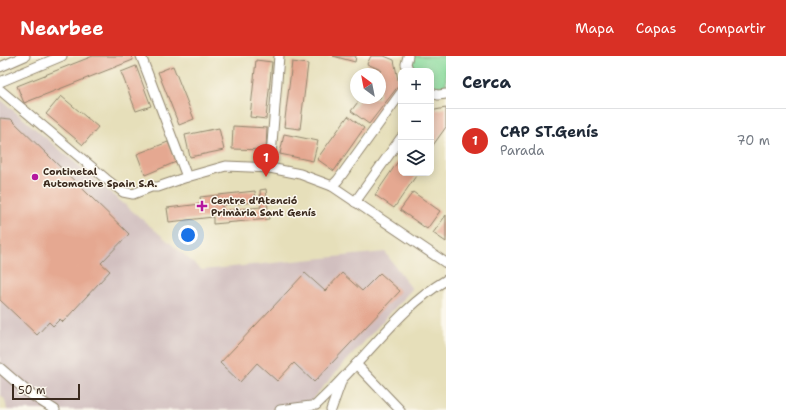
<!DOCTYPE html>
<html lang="es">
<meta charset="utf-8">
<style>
:root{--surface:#fff;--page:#f6f6f7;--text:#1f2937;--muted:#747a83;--line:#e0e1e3;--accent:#d93025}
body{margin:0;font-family:"Shantell Sans",sans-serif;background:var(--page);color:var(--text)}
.controls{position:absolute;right:12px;top:12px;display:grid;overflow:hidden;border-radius:8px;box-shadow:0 2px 10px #0003}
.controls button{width:36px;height:36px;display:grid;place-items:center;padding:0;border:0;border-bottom:1px solid var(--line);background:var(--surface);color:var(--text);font:20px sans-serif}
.compass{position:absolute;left:350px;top:12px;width:36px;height:36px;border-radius:50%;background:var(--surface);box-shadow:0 2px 10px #0003;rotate:328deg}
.scale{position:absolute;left:12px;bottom:10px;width:68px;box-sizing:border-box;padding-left:4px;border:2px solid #3b2a1e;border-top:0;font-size:11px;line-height:14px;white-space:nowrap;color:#3b2a1e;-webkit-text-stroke:3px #fbf7ec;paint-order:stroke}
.you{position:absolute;left:188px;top:179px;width:14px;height:14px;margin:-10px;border:3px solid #fff;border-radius:50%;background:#1a73e8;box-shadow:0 0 0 6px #1a73e833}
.badge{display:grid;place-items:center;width:26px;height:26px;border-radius:50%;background:var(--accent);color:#fff;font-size:13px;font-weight:700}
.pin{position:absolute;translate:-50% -33px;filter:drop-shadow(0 1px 2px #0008)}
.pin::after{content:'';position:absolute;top:21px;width:14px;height:12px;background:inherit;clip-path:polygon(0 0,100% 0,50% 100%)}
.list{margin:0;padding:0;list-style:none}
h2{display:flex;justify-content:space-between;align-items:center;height:52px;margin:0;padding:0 16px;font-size:17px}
h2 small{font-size:13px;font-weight:400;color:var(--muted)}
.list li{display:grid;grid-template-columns:26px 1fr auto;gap:12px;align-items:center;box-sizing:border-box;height:64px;padding:0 16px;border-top:1px solid var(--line)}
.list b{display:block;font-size:15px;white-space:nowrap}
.list p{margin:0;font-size:13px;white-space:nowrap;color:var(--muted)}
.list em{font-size:13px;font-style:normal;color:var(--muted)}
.icon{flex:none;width:22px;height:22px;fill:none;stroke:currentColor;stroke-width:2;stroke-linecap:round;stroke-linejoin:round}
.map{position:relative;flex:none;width:446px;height:354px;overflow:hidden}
header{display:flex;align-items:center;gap:24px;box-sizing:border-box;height:56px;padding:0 20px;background:var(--accent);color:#fff}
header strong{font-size:19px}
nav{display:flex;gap:22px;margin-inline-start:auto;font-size:14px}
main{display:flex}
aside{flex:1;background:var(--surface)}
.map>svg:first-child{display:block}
.industrial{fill:#d1bfbf}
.green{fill:#88da9b;stroke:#62825c}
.building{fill:#e5a891}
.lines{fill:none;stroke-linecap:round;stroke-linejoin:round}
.street-casing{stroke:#90846c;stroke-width:11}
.street{stroke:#fff;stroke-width:9}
.poi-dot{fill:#b5179e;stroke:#fbf7ec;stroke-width:1.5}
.labels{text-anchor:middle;stroke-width:3;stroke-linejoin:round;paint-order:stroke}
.poi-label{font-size:10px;font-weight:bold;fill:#3b2a1e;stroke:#fbf7ec;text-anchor:start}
</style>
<header>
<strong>Nearbee</strong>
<nav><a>Mapa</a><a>Capas</a><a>Compartir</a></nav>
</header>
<main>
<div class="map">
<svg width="446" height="354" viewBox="0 0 446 354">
<rect width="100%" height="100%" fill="#fbf7ec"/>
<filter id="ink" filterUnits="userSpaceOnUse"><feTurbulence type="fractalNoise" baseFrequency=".025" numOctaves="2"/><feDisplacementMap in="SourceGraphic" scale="8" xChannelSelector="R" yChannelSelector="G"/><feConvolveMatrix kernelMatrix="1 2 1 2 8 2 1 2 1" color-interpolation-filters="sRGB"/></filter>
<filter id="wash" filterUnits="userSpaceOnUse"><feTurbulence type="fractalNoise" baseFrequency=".012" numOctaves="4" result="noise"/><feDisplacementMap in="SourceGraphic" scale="16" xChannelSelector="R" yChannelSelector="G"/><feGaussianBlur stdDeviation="0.9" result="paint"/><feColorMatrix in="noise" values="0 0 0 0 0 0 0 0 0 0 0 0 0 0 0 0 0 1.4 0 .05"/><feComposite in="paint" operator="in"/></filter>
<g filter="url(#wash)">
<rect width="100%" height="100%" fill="#e6dfba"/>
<polygon class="industrial" points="0,43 202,214 385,196 412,233 313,342 312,354 7,354 5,344 0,338"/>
<polygon class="green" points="413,0 446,0 446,34 439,34 431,33 431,15 413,15 412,10"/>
<g id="blocks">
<g class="building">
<polygon points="93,0 132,0 133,4 24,47 17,30"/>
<polygon points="333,0 356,0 355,6"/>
<polygon points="371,0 384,0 394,4 399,29 369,68 351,55 361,42 380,42 380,18 378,18 381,14 367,8"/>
<polygon points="256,4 272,6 266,63 250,61"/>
<polygon points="292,6 308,8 300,73 284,71"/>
<polygon points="136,10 151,50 136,55 121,16"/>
<polygon points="173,10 194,63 179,69 158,16"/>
<polygon points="61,40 98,71 83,89 46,58"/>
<polygon points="446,52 446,71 431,92 431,60 435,54"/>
<polygon points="348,60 364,72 334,115 317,103"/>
<polygon points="0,62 11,63 129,178 101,207 110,215 63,266 60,263 53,270 49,266 37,279 0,244"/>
<polygon points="233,70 267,72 266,94 232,93"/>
<polygon points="219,72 224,94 190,101 185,79"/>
<polygon points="284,78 318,85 313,105 280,98"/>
<polygon points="168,86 176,106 145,119 137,98"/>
<polygon points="401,101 401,117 418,117 394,152 375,139"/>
<polygon points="266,133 269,163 213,168 213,161 169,166 167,152 201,148 200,141 255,135 256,146 222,149 222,155 261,151 260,134"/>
<polygon points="413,136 440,155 427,173 400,154"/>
<polygon points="446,159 446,186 433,177"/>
<polygon points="305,217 325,235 342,217 362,235 380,217 400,235 314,326 294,307 277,325 257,307 240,326 220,307"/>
</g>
</g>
</g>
<g filter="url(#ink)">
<use href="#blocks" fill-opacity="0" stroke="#90846c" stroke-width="1"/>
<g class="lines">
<defs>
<g id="street">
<polyline points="141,0 187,121"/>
<polyline points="408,0 406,8 409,15"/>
<polyline points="0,11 25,0"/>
<polyline points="0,26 62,0"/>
<polyline points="0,34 106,123 123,136 133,138 151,131 158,131 187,121 226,110 270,112 300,118 332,130 446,207"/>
<polyline points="431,37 438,39 446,38"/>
<polyline points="270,112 279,0"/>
<polyline points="332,130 338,124 401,37"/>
<polyline points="355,146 401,82"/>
<polyline points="356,308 400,354"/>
<polyline points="0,312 30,338 55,354"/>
<path d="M 316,349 C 324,341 334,332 342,323 C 376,289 404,249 446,224"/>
<polyline points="280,354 311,350"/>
<polyline points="331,354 341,326"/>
</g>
</defs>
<use href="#street" class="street-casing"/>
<use href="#street" class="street"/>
</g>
</g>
<g class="poi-dot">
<circle cx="35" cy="121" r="4"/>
<path d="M200 144h4v4h4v4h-4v4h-4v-4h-4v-4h4z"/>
</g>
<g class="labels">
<g class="poi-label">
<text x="43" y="119">Continetal<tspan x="43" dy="12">Automotive Spain S.A.</tspan></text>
<text x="211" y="148">Centre d'Atenció<tspan x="211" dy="12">Primària Sant Genís</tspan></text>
</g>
</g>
</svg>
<div class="controls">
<button>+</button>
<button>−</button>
<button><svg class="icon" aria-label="layers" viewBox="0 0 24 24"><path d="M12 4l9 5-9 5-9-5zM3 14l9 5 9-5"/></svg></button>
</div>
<svg class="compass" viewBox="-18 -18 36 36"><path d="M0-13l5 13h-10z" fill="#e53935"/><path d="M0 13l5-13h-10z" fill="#747a83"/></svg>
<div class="scale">50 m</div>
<div class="you"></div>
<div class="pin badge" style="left:266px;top:121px">1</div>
</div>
<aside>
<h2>Cerca<small></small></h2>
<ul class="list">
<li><span class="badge">1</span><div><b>CAP ST.Genís</b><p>Parada</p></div><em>70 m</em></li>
</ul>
</aside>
</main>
